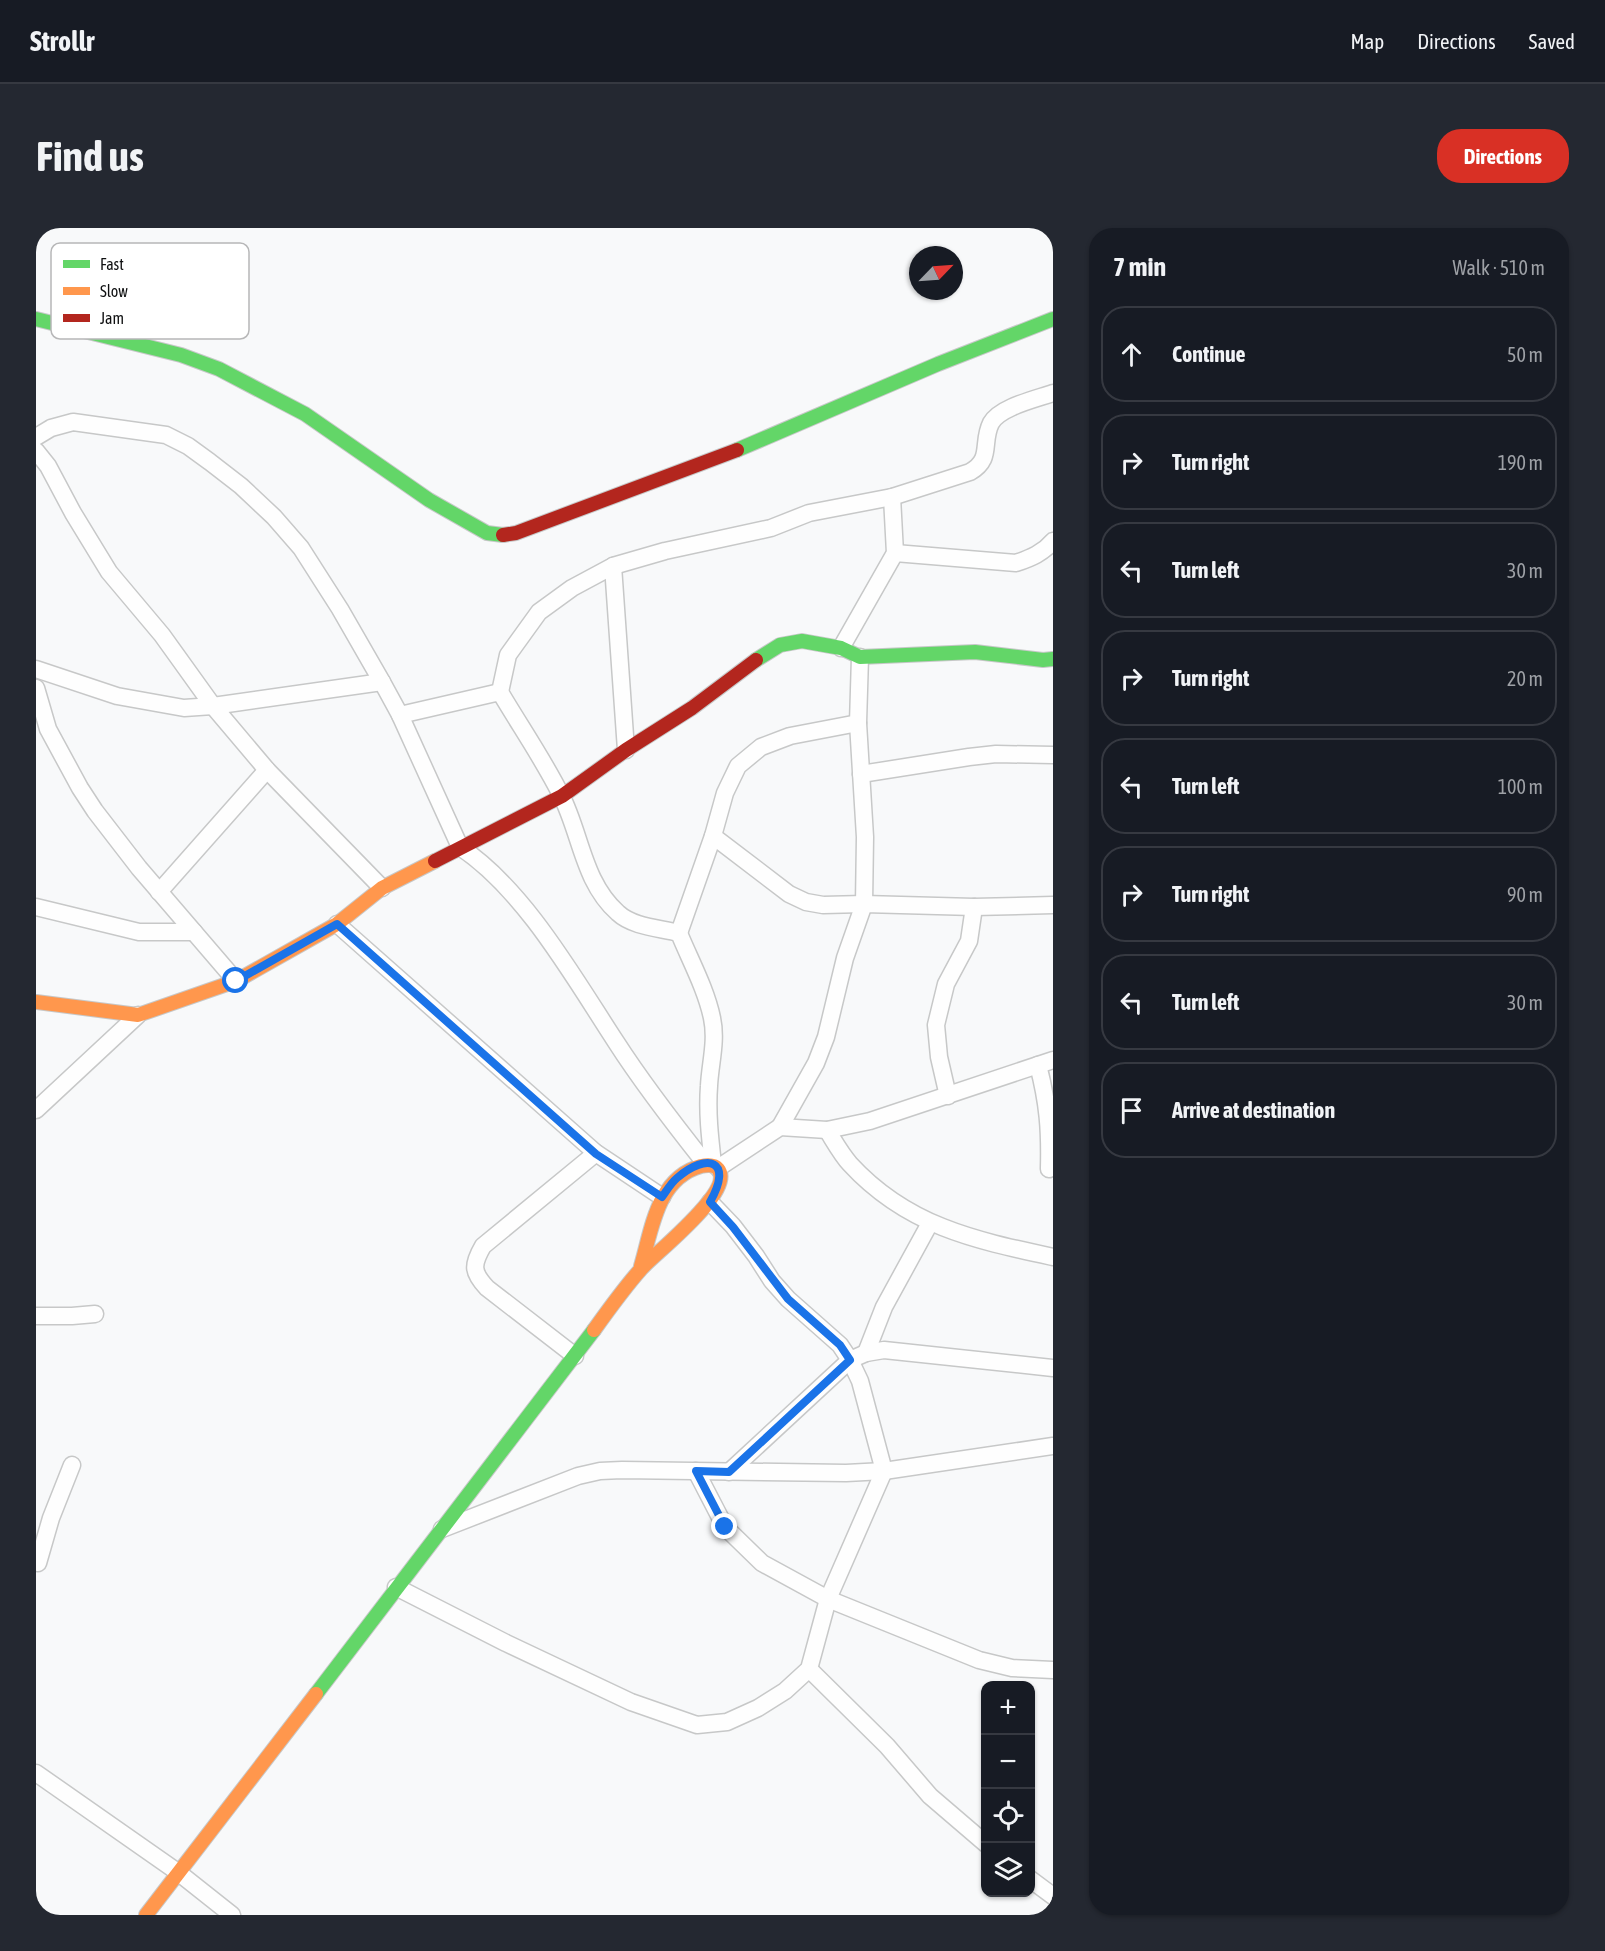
<!DOCTYPE html>
<meta charset="utf-8">
<style>
:root{--surface:#171b24;--page:#242831;--text:#f1f3f6;--muted:#9ea1a6;--line:#363941;--accent:#d93025}
body{margin:0;font-family:"Asap Condensed",sans-serif;background:var(--page);color:var(--text)}
.controls{position:absolute;right:18px;bottom:18px;display:grid;overflow:hidden;border-radius:12px;box-shadow:0 2px 4px #0004}
.controls button{width:54px;height:54px;display:grid;place-items:center;padding:0;border:0;border-bottom:2px solid var(--line);background:var(--surface);color:var(--text);font:30px sans-serif}
.compass{position:absolute;left:873px;top:18px;width:54px;height:54px;border-radius:50%;background:var(--surface);box-shadow:0 2px 4px #0004;rotate:65deg}
.stop{position:absolute;width:18px;height:18px;margin:-14px;border:4px solid #1a73e8;border-radius:50%;background:#fff}
.stop.end{background:#1a73e8;border-color:#fff;box-shadow:0 2px 6px #0008}
.list{margin:0;padding:0;list-style:none}
h2{display:flex;justify-content:space-between;align-items:center;height:78px;margin:0;padding:0 24px;font-size:26px}
h2 small{font-size:20px;font-weight:400;color:var(--muted)}
.list li{display:grid;grid-template-columns:39px 1fr auto;gap:18px;align-items:center;box-sizing:border-box;height:96px;margin:0 12px 12px;padding:0 12px;border:2px solid var(--line);border-radius:24px}
.list b{display:block;font-size:22px;white-space:nowrap}
.list em{font-size:20px;font-style:normal;color:var(--muted)}
.icon{flex:none;width:33px;height:33px;fill:none;stroke:currentColor;stroke-width:2;stroke-linecap:round;stroke-linejoin:round}
.map{position:relative;flex:none;width:1017px;height:1687px;overflow:hidden;border-radius:24px}
header{display:flex;align-items:center;gap:36px;box-sizing:border-box;height:84px;padding:0 30px;background:var(--surface);border-bottom:2px solid var(--line)}
header strong{font-size:28px}
nav{display:flex;gap:33px;margin-inline-start:auto;font-size:21px}
.intro{display:flex;align-items:center;justify-content:space-between;box-sizing:border-box;height:144px;padding:0 36px}
h1{margin:0;font-size:42px}
.button{padding:15px 27px;border-radius:24px;background:var(--accent);color:#fff;font-size:21px;font-weight:700}
main{display:flex;gap:36px;padding:0 36px}
aside{flex:1;background:var(--surface);border-radius:24px;box-shadow:0 2px 4px #0004}
.map>svg:first-child{display:block}
.lines{fill:none;stroke-linecap:round;stroke-linejoin:round}
.street-casing{stroke:#c7c8c8;stroke-width:19}
.fast-casing{stroke:#c7c8c8;stroke-width:16}
.slow-casing{stroke:#c7c8c8;stroke-width:16}
.jam-casing{stroke:#c7c8c8;stroke-width:16}
.street{stroke:#fefefe;stroke-width:16}
.fast{stroke:#63d668;stroke-width:14}
.slow{stroke:#ff974d;stroke-width:14}
.jam{stroke:#b3261e;stroke-width:14}
.route{stroke:#1a73e8;stroke-width:8}
.key{fill:#fff;stroke:#b7b7b8;stroke-width:1.5}
.key-label{font-size:16px;fill:#0f1011}
</style>
<header>
<strong>Strollr</strong>
<nav><a>Map</a><a>Directions</a><a>Saved</a></nav>
</header>
<div class="intro"><h1>Find us</h1><a class="button">Directions</a></div>
<main>
<div class="map">
<svg width="1017" height="1687" viewBox="0 0 1017 1687">
<rect width="100%" height="100%" fill="#f8f9fa"/>
<g class="lines">
<defs>
<g id="street">
<path d="M 0,209 L 15,200 L 37,194 L 130,207 L 152,218 L 174,234 L 205,258 L 238,289 L 265,320 L 304,381 L 346,454 L 364,487 L 424,619 C 488,661 538,750 580,814 C 607,856 638,896 669,935"/>
<polyline points="0,223 12,238 37,285 73,344 126,407 177,478 231,542 346,660"/>
<path d="M 859,325 L 980,335 C 995,330 1007,325 1017,313"/>
<polyline points="577,338 590,522"/>
<polyline points="805,420 859,325 856,269"/>
<polyline points="0,441 81,468 148,480 177,478 346,454"/>
<polyline points="0,460 12,501 44,560 59,583 103,640 200,753"/>
<path d="M 464,464 L 472,427 L 503,384 L 536,360 L 577,338 L 629,323 L 735,300 L 773,285 L 856,269 L 934,244 C 957,231 945,215 955,195 C 964,179 1000,171 1017,165"/>
<path d="M 364,487 L 464,464 C 484,498 507,531 525,567 C 545,606 547,654 582,685 C 597,699 624,700 643,705 C 654,732 670,761 676,790 C 681,813 674,836 673,858 C 671,885 674,910 677,936"/>
<polyline points="825,546 933,529 960,526 1017,527"/>
<polyline points="677,608 753,666 770,674 787,677 828,676 938,679 1017,677"/>
<polyline points="123,664 231,542"/>
<polyline points="0,679 103,704 158,704"/>
<polyline points="301,696 560,925 626,969"/>
<polyline points="643,705 677,608 689,565 702,538 725,519 754,508 822,495 824,429"/>
<path d="M 1002,837 C 1012,875 1014,902 1013,941"/>
<polyline points="912,868 903,829 900,797 910,756 933,713 938,679"/>
<polyline points="0,882 102,787"/>
<polyline points="744,899 780,835 790,809 809,730 828,676 829,609 822,495"/>
<path d="M 791,902 C 798,913 805,926 814,936 C 871,998 938,1012 1017,1029"/>
<polyline points="682,940 744,899 791,902 834,893 1017,832"/>
<polyline points="0,1088 36,1088 59,1086"/>
<polyline points="830,1125 848,1079 894,995"/>
<path d="M 539,1128 L 451,1060 C 436,1044 436,1037 447,1018 L 560,925"/>
<polyline points="660,1243 689,1299 726,1335 792,1371 943,1432 976,1440 1017,1442"/>
<polyline points="693,1244 814,1132 830,1125 848,1122 1017,1140"/>
<polyline points="406,1301 542,1248 564,1243 586,1242 810,1245 848,1243 1017,1218"/>
<polyline points="2,1335 15,1290 36,1237"/>
<polyline points="360,1359 470,1415 595,1474 661,1497 691,1494 722,1480 749,1463 773,1441 792,1371 848,1243 824,1153 814,1132 804,1117 752,1071 736,1053 720,1028 697,998 674,974"/>
<polyline points="773,1441 851,1518 894,1568 950,1616"/>
<polyline points="0,1545 143,1645 196,1687"/>
<polyline points="994,1651 1017,1668"/>
</g>
<g id="fast">
<polyline points="0,91 145,127 183,141 269,186 393,272 451,305 467,307"/>
<polyline points="701,222 902,136 1017,91"/>
<polyline points="720,432 744,417 766,413 805,420 824,429 939,424 1007,432 1017,431"/>
<polyline points="280,1466 558,1102"/>
</g>
<g id="slow">
<polyline points="0,774 102,787 200,753 301,696 346,660 399,633"/>
<path d="M 558,1102 C 573,1081 588,1060 605,1041 C 619,1025 700,963 682,941 C 678,936 670,937 665,938 C 621,950 616,1001 605,1038"/>
<polyline points="110,1687 280,1466"/>
</g>
<g id="jam">
<polyline points="467,307 480,305 701,222"/>
<polyline points="399,633 526,568 590,522 656,480 720,432"/>
</g>
</defs>
<use href="#street" class="street-casing"/>
<use href="#fast" class="fast-casing"/>
<use href="#slow" class="slow-casing"/>
<use href="#jam" class="jam-casing"/>
<use href="#street" class="street"/>
<use href="#fast" class="fast"/>
<use href="#slow" class="slow"/>
<use href="#jam" class="jam"/>
</g>
<g class="lines">
<path class="route" d="M 200,753 L 301,696 L 560,926 L 626,969 C 631,962 635,955 641,950 C 671,924 698,932 674,974 L 697,999 L 752,1071 L 804,1117 L 814,1132 L 693,1244 L 660,1243 L 689,1299"/>
</g>
<rect x="15" y="15" width="198" height="96" rx="9" class="key"/>
<rect x="27" y="32" width="27" height="8" fill="#63d668"/>
<rect x="27" y="59" width="27" height="8" fill="#ff974d"/>
<rect x="27" y="86" width="27" height="8" fill="#b3261e"/>
<g class="key-label">
<text x="64" y="42">Fast</text>
<text x="64" y="69">Slow</text>
<text x="64" y="96">Jam</text>
</g>
</svg>
<div class="controls">
<button>+</button>
<button>−</button>
<button><svg class="icon" aria-label="locate" viewBox="0 0 24 24"><circle cx="12" cy="12" r="6"/><path d="M12 2v4M12 18v4M2 12h4M18 12h4"/></svg></button>
<button><svg class="icon" aria-label="layers" viewBox="0 0 24 24"><path d="M12 4l9 5-9 5-9-5zM3 14l9 5 9-5"/></svg></button>
</div>
<svg class="compass" viewBox="-18 -18 36 36"><path d="M0-13l5 13h-10z" fill="#e53935"/><path d="M0 13l5-13h-10z" fill="#9ea1a6"/></svg>
<div class="stop" style="left:200px;top:753px"></div>
<div class="stop end" style="left:689px;top:1299px"></div>
</div>
<aside>
<h2>7 min<small>Walk · 510 m</small></h2>
<ul class="list">
<li><svg class="icon" aria-label="ahead" viewBox="0 0 24 24"><path d="M12 20V5M6 11l6-6 6 6"/></svg><div><b>Continue</b></div><em>50 m</em></li>
<li><svg class="icon" aria-label="right" viewBox="0 0 24 24"><path d="M7 20v-9h11M14 6l5 5-5 5"/></svg><div><b>Turn right</b></div><em>190 m</em></li>
<li><svg class="icon" aria-label="left" viewBox="0 0 24 24"><path d="M17 20v-9H6M10 6l-5 5 5 5"/></svg><div><b>Turn left</b></div><em>30 m</em></li>
<li><svg class="icon" aria-label="right" viewBox="0 0 24 24"><path d="M7 20v-9h11M14 6l5 5-5 5"/></svg><div><b>Turn right</b></div><em>20 m</em></li>
<li><svg class="icon" aria-label="left" viewBox="0 0 24 24"><path d="M17 20v-9H6M10 6l-5 5 5 5"/></svg><div><b>Turn left</b></div><em>100 m</em></li>
<li><svg class="icon" aria-label="right" viewBox="0 0 24 24"><path d="M7 20v-9h11M14 6l5 5-5 5"/></svg><div><b>Turn right</b></div><em>90 m</em></li>
<li><svg class="icon" aria-label="left" viewBox="0 0 24 24"><path d="M17 20v-9H6M10 6l-5 5 5 5"/></svg><div><b>Turn left</b></div><em>30 m</em></li>
<li><svg class="icon" aria-label="arrive" viewBox="0 0 24 24"><path d="M6 21V4h12l-3 4 3 4H6"/></svg><div><b>Arrive at destination</b></div></li>
</ul>
</aside>
</main>
